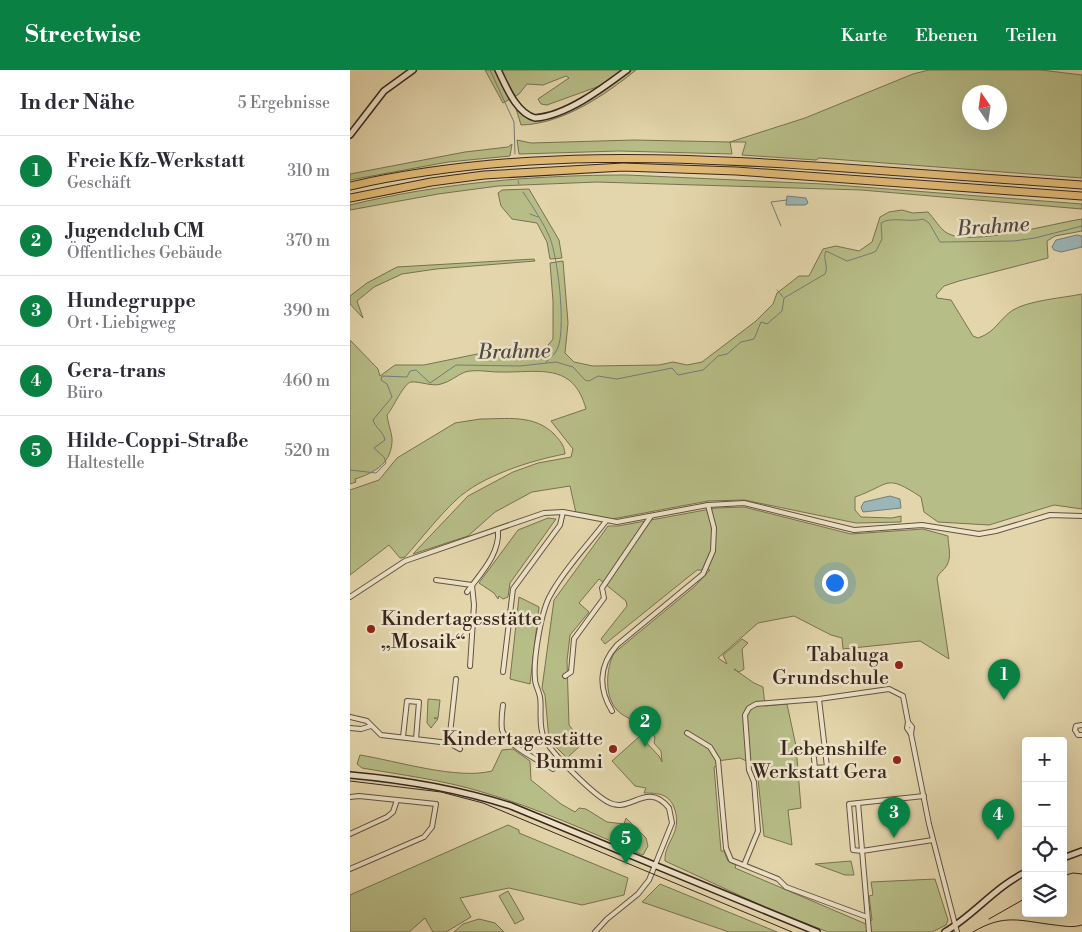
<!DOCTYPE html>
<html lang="de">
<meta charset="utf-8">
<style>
:root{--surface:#fff;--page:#f2f2f3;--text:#2b2b33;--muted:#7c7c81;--line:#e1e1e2;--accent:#0b8043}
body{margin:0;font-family:"Libre Bodoni",serif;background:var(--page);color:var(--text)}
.controls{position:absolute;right:15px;bottom:15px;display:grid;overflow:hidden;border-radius:5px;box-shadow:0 5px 20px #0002}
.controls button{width:45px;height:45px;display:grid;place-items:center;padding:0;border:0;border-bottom:1px solid var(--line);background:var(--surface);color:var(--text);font:25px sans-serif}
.compass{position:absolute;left:612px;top:15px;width:45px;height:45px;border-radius:50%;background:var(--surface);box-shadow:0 5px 20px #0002;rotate:347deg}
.you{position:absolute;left:484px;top:512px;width:18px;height:18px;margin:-12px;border:4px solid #fff;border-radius:50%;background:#1a73e8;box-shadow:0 0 0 8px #1a73e833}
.badge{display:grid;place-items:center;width:32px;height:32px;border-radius:50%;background:var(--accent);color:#fff;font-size:16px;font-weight:700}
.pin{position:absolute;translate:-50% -41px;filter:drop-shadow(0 1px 2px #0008)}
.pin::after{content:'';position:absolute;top:26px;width:18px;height:15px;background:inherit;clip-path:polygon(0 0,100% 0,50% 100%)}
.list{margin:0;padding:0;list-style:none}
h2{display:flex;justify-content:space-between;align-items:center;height:65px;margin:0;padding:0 20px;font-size:21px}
h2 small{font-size:16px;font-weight:400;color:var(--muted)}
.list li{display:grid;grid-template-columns:32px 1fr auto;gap:15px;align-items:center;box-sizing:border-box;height:70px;padding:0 20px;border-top:1px solid var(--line)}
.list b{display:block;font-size:19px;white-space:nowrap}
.list p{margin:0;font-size:16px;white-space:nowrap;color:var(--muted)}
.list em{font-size:16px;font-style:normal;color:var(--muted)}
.icon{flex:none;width:28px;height:28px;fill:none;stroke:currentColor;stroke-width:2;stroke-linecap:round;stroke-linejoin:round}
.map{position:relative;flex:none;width:732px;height:862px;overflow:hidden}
header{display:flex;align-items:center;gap:30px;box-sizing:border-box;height:70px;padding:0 25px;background:var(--accent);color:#fff}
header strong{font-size:24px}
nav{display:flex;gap:28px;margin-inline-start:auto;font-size:18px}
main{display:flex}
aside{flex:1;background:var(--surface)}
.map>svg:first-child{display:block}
.green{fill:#b7bd87;stroke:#787252;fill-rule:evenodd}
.water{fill:#9bb6b6;stroke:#747c79}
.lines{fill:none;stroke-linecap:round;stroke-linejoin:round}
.stream{stroke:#747c79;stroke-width:1}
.street-casing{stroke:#645242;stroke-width:6}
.secondary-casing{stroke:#39261e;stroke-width:8}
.highway-casing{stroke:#39261e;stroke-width:9}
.street{stroke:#ede4c9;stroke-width:4}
.secondary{stroke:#ede4c9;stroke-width:5}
.highway{stroke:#e2bb76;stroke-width:7}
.tram{stroke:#39261e;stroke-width:1}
.poi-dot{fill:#8f2418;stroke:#ede4c9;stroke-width:2}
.labels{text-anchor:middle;stroke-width:5;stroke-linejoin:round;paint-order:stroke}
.poi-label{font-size:20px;fill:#39261e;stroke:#ede4c9;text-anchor:end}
.water-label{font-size:21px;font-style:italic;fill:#524a44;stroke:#ede4c9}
</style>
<header>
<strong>Streetwise</strong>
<nav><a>Karte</a><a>Ebenen</a><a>Teilen</a></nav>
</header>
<main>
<aside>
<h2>In der Nähe<small>5 Ergebnisse</small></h2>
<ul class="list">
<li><span class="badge">1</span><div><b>Freie Kfz-Werkstatt</b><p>Geschäft</p></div><em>310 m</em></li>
<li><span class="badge">2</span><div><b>Jugendclub CM</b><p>Öffentliches Gebäude</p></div><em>370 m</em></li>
<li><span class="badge">3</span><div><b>Hundegruppe</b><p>Ort · Liebigweg</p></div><em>390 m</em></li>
<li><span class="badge">4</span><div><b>Gera-trans</b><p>Büro</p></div><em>460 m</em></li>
<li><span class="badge">5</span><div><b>Hilde-Coppi-Straße</b><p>Haltestelle</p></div><em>520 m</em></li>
</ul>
</aside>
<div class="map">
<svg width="732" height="862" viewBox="0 0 732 862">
<rect width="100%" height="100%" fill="#e4d6ac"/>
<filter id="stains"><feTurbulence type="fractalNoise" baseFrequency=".004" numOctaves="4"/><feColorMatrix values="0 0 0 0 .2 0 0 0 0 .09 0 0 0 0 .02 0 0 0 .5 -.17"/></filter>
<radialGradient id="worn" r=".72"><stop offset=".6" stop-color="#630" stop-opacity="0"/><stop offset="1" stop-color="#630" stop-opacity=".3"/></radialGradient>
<g class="green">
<polygon points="135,0 273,0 255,14 197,35 191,34 188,29 219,8 216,6 193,15 177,14 169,24 153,33"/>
<path d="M 280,0 L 286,0 C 255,25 213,54 171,55 L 164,32 L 179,49 C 205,57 259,16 280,0 Z"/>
<path d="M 579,0 L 691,0 L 732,5 L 732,108 L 469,88 L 466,90 L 392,85 L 396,72 L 380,72 L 382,84 L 269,81 L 169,84 L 167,70 L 181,73 L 284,70 L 380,72 L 455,48 L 563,4 ZM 650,22 L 650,52 L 620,52 L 620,22 Z"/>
<polygon points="162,74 160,86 98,92 0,110 0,104 115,82 158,77"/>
<path d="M 277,105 L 473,114 L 732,134 L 732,139 L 511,120 L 247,112 L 148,116 L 88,124 L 0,140 L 0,135 C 90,113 185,105 277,105 Z"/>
<polygon points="179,119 209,170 212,188 200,189 197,172 187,153 162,149 151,136 148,123 152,120"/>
<path d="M 552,140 L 563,143 L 578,142 C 584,148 590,159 597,163 C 620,177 704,153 732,149 L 732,161 L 705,166 L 697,171 L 698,188 L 609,211 L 594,216 L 586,225 L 587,228 L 601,230 L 623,266 L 628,268 C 646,262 649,249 663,240 C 680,230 713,228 732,224 L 732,439 L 704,435 L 639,455 L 588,452 L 574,442 L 571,427 C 534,403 542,414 505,427 L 505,440 L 511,447 L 542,448 L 551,446 L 551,452 L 506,453 L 394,430 L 358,431 L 262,449 L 226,443 L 220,416 L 182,422 L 145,442 L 118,466 L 63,484 L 118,426 L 163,402 L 188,393 L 221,387 L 223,379 L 201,351 L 236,339 C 223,291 188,303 149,302 C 138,302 127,299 115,302 C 107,305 100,312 91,314 C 82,317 70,311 61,312 C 54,313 43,338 37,345 C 38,353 41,361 42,368 C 43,393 24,403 5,409 L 6,412 L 0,414 L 0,270 L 28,299 L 30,306 L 45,295 L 74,295 L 132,283 L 185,283 L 195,279 L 203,269 L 203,231 L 200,193 L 213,191 L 218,253 L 215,283 L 224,292 L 243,296 L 309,295 L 323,292 L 337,295 L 352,292 L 406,251 L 423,234 L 427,223 L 449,206 L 459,206 L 473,179 L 486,176 L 509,181 L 522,172 L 530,147 L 539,142 Z"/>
<polygon points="184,189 185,191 86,199 52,204 24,217 7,231 13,248 0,234 0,226 17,213 47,197"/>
<path d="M 130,349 C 156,349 184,344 204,364 C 210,371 214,374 215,384 C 182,390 131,406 106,430 C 88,447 72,468 55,487 L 50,488 L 39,475 L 0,505 L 0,420 L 29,410 L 47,388 L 105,353 Z"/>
<path d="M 394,437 L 501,464 L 573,459 L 598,466 C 598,475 602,487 597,495 C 594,501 589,502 587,508 L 599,589 L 570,571 L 493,579 L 492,568 L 481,565 L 444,546 L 408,553 L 368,588 L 377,594 L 373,585 L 392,569 L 398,573 L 392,579 L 394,599 L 389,602 L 384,599 L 404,613 L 413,617 L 415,636 L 437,634 L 446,676 L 451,738 L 438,740 L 442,775 L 414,766 L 408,709 L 403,694 L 390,688 L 367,691 L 367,696 L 364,697 L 371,781 L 374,781 L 378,791 L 386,795 L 385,798 L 516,854 L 522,850 L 519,826 L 523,825 L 521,812 L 585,809 L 598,850 L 596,855 L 582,862 L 478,862 L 419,839 L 315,791 C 314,772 332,764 325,740 C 320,724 309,723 294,723 L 296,718 L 285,716 L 262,691 L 290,666 L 309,686 L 312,692 L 311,681 L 304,673 L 305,667 L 289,649 L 284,651 C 279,648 271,645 267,640 C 254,626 256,599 264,583 L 344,517 L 360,500 L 347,500 L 255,574 L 251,569 L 277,536 L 276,531 L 249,509 L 229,533 L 239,542 L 220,565 L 217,591 L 219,655 L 233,673 L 217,688 L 199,670 L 195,625 L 192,618 L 204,530 L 258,456 L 268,456 L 366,438 Z"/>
<polygon points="198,448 206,449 160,513 158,527 153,529 149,526 148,529 144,523 129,513 168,460"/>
<polygon points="169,527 189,537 180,614 160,609"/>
<polygon points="78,629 90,630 88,648 84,648 88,649 81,658 77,653"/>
<path d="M 163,679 L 180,691 L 181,710 L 211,734 L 225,742 L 229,738 L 236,739 L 257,752 L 274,754 L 276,748 L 296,768 L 298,776 L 293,785 C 240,762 187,738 132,722 C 93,710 52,705 12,698 L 7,694 L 10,685 C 47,691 107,710 142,701 L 152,680 Z"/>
<polygon points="158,755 169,760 169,763 278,808 274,825 232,835 159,818 110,828 121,847 96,862 83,862 75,848 59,862 0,862 0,825"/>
<polygon points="501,791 504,805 495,805 465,794"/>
<polygon points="310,814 427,862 379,862 292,832"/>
<polygon points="158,821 174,849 165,854 149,826"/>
<polygon points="129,849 145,853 154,862 104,862 113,854"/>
</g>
<g class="water">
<polygon points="437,126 456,128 458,133 455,135 436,135"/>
<polygon points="727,165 732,166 732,177 711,182 704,180 702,177 706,170"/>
<polygon points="540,426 550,429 551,438 513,442 511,437 514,432"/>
</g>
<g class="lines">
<g class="stream">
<polyline points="140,0 164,52 165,84"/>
<polyline points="168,111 169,114"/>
<path d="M 173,122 C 183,137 193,152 200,168 C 208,189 215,252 209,274 C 207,282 202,287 196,292"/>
<polyline points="180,144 188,147"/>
<polyline points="431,156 421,132 437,130"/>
<polyline points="427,220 433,227"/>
<path d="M 0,400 L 26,403 L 36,393 L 34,387 L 24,378 L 35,370 C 33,361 26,359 23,350 L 42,327 L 37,314 L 31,310 L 32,306 L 57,307 L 60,301 L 66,300 L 80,313 L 106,295 L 170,296 L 206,292 L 223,297 L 235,310 L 239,311 L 248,306 L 267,309 L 322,298 L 328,305 L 353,300 L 368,286 L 377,284 L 391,272 L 404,269 L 411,252 L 417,254 L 432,241 L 434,228 L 475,204 C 479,196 472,188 476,181 L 497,191 L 522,183 L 526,181 L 532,169 L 531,153 C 541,146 560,153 573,149 L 579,153 L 590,172 L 664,171 L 685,168 L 732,156"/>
</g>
<defs>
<g id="street">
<polyline points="86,510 122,515 124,535 120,596"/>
<path d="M 117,522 C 131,503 150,484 148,460"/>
<polyline points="0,527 55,491 194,443 213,442 267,452 358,435 394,433 504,460 572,455 629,464 646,461 700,445 732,446"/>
<polyline points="153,602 163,519 210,455 213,442"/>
<polyline points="215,606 221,602 224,569 254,528 252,518 301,446"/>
<polyline points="469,629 477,697 465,698 463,679 473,678"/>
<path d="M 153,635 C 152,642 151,652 152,660 C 157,676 190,691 203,699 L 212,690"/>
<path d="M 262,641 C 248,618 249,595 267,575 L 353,504 L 363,481 L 364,458 L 358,435"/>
<polyline points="0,647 17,651 31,665 99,673 110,679"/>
<polyline points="558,652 562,657 561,664 579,754 607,862"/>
<polyline points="732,655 726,656 725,660 728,665 732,665"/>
<polyline points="0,658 11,659 21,656"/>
<polyline points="337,663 360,677 368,690 376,778 381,790 428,809 436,817 517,847"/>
<polyline points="53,667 57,631 69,632 66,669"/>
<polyline points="99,673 106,609"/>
<polyline points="574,726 499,734 503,780 512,781 583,770"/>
<polyline points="0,727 9,726 86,734 82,757 74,767 0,799"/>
<polyline points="508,733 519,862"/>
<polyline points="0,764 37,747 43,742 47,730"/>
<polyline points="394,795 408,761 404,712 399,700 395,645 399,638 406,634 469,629 539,619 553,626 558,652 557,658 561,664"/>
<path d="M 245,862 L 257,849 L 288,824 L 299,810 L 322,753 L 319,738 C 296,710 280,745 258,732 C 243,724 201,683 194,668 C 188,655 192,640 190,627 C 189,621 185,615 185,609 C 183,590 191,540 201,524 C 215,498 238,475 256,451"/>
</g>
<g id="secondary">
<path d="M 148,0 C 156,16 166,43 185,48 C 216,46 253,18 277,0"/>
<polyline points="0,65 34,21 63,0"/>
<path d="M 0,705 C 56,710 108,719 161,736 L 467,862"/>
<polyline points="713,788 732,781"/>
<path d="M 595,862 C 624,845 645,817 676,802"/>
</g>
<g id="highway">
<path d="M 0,116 C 164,79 329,86 495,98 C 574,104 653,110 732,115"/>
<polyline points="0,128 81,112 134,105 273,97 386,101 732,126"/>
</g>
</defs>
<use href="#street" class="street-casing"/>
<use href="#secondary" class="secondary-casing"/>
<use href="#highway" class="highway-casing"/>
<use href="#street" class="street"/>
<use href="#secondary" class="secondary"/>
<use href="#highway" class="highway"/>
<g class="tram">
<polyline points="0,711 91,722 133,733 442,862"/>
<polyline points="713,806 723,803 732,804"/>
<polyline points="639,849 676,828"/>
<path d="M 623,862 C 655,843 670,851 705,855 C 714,856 723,858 732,855"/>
</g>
</g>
<g class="poi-dot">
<circle cx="21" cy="559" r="5"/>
<circle cx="549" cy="595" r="5"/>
<circle cx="263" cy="679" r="5"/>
<circle cx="547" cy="690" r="5"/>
</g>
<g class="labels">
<g class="poi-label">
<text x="31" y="555" text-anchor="start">Kindertagesstätte<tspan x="31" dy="23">„Mosaik“</tspan></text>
<text x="539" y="591">Tabaluga<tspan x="539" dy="23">Grundschule</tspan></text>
<text x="253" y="675">Kindertagesstätte<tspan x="253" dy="23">Bummi</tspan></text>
<text x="537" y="685">Lebenshilfe<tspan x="537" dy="23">Werkstatt Gera</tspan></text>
</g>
<g class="water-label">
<text transform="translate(643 156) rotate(-4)" y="7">Brahme</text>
<text transform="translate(164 281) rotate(-1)" y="7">Brahme</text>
</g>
</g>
<rect width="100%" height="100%" filter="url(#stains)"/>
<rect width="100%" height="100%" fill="url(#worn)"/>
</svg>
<div class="controls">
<button>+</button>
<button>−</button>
<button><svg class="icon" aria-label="locate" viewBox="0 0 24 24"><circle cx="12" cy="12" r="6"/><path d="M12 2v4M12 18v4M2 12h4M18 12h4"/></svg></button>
<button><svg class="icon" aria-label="layers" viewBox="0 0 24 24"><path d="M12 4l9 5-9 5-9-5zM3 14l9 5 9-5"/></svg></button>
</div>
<svg class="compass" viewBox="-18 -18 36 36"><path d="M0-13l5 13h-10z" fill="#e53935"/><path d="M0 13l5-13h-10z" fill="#7c7c81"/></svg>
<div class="you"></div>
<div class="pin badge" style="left:654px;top:630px">1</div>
<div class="pin badge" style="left:295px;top:677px">2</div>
<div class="pin badge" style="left:544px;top:768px">3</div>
<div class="pin badge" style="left:648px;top:770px">4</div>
<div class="pin badge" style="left:276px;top:794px">5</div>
</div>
</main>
